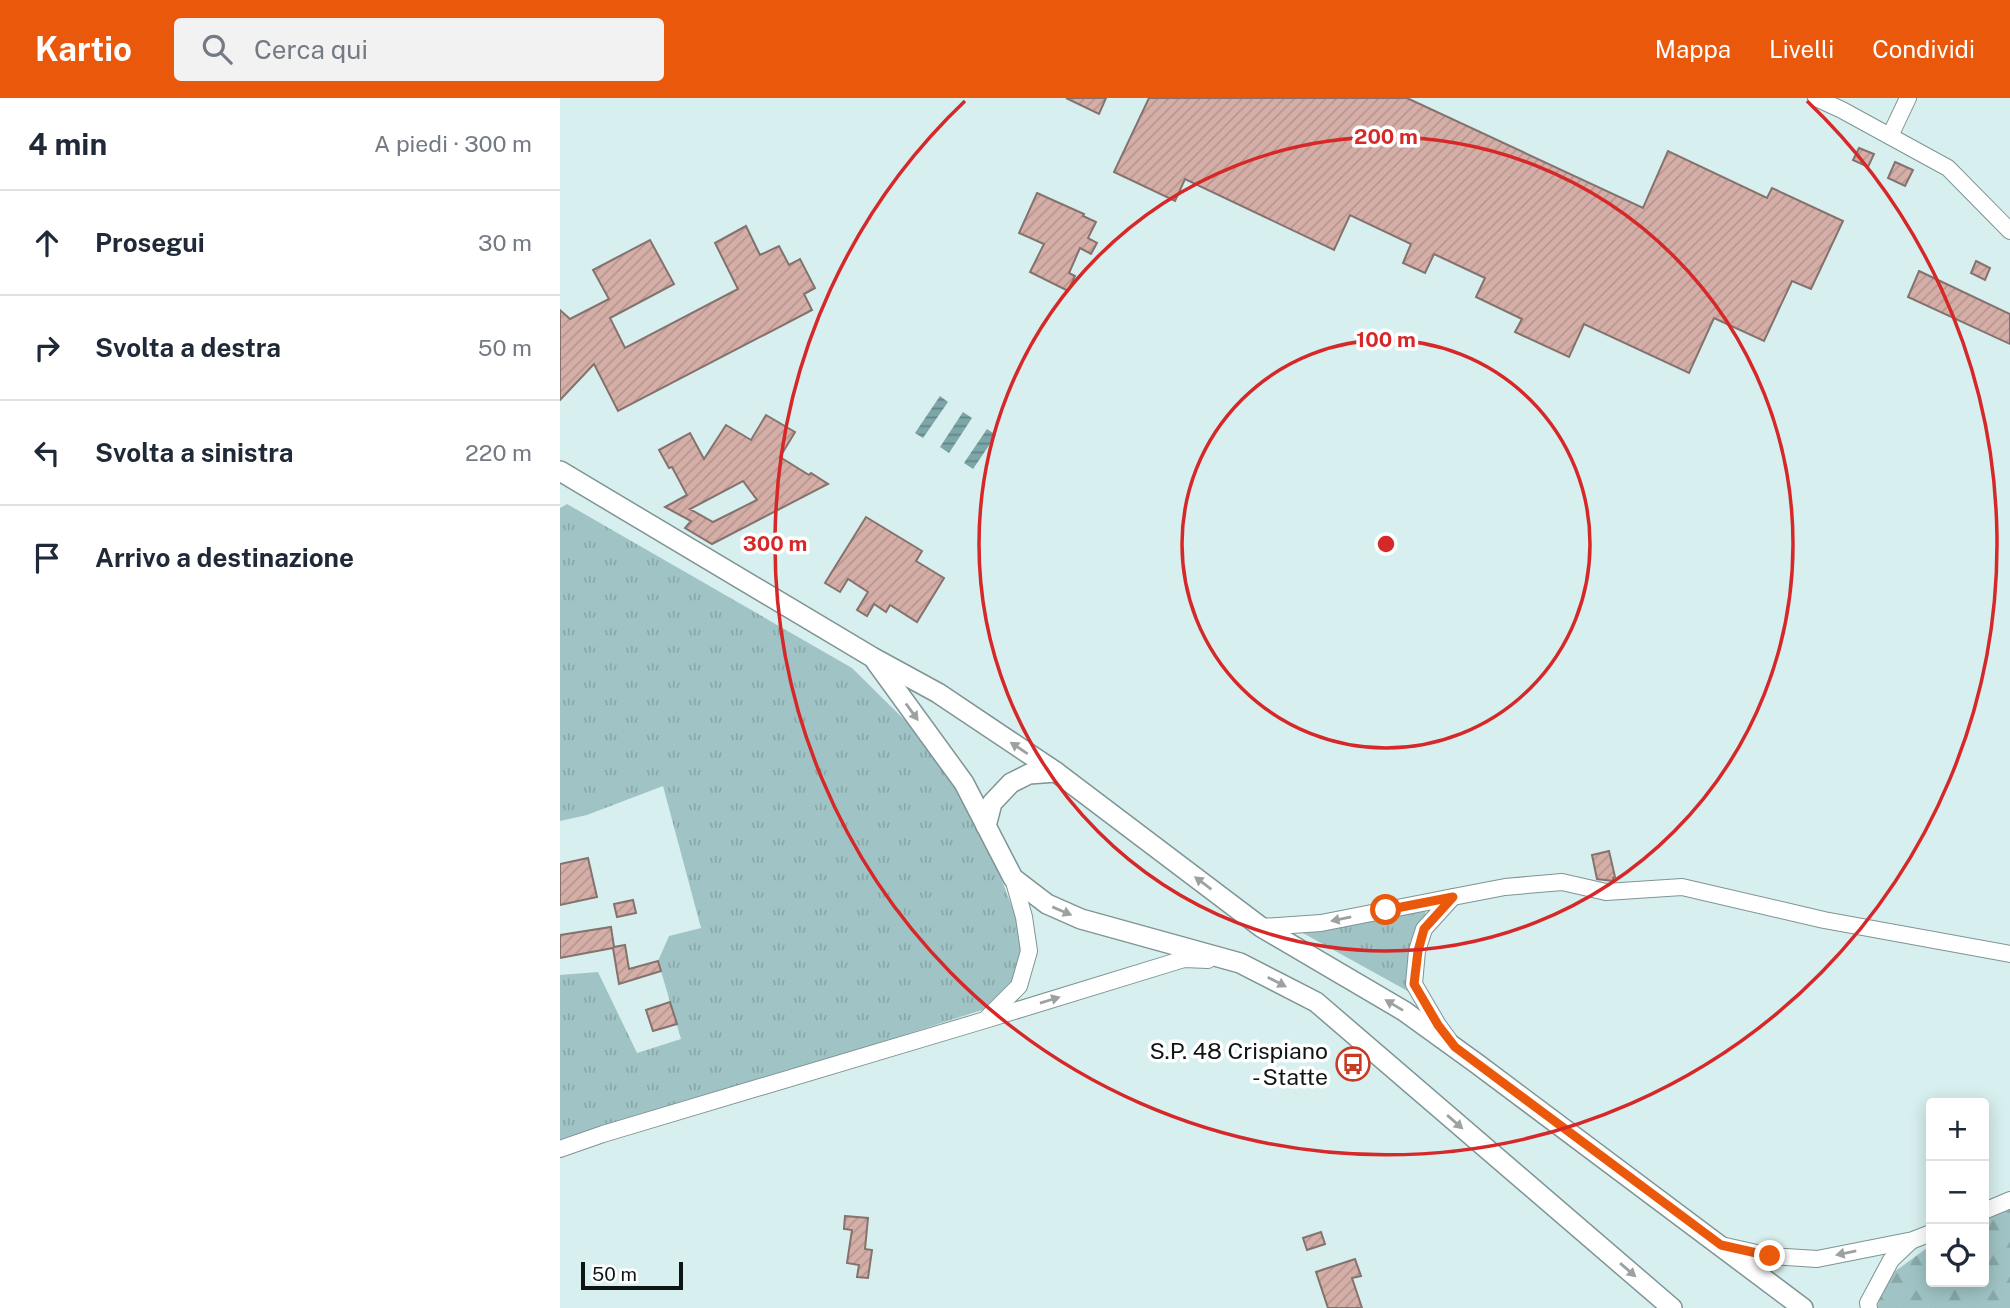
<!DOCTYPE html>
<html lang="it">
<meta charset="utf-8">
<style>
:root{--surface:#fff;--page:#f2f2f3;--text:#1f2937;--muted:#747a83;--line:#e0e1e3;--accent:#ea580c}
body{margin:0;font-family:"Public Sans",sans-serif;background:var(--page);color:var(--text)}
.controls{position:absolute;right:21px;bottom:21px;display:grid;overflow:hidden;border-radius:7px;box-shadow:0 4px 18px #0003}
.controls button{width:63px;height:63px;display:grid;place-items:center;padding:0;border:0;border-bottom:2px solid var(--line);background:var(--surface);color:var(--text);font:35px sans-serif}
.scale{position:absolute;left:21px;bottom:18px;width:102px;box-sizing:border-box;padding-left:7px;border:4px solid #0d1515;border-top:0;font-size:19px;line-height:24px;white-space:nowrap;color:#0d1515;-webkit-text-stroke:5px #fff;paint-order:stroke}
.stop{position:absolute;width:21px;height:21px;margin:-16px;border:5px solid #ea580c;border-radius:50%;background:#fff}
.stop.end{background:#ea580c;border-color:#fff;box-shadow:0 2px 7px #0008}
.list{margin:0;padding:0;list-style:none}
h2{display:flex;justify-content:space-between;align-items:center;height:91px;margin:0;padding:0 28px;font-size:30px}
h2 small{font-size:23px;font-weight:400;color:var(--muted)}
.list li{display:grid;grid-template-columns:46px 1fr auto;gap:21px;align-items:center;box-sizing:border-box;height:105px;padding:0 28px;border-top:2px solid var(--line)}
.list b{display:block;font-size:26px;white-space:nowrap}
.list em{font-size:23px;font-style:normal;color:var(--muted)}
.icon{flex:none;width:38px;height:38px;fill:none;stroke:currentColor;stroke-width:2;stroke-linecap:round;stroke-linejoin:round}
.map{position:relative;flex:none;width:1450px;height:1210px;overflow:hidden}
header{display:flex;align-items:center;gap:42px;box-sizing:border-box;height:98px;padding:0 35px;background:var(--accent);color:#fff}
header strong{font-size:33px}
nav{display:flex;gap:38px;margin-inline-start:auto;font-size:24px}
.search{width:490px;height:63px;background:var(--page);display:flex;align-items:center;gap:18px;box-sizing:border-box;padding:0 24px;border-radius:7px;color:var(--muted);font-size:26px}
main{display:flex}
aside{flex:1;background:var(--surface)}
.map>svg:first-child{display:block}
.grass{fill:url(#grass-tufts)}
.forest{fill:url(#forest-firs)}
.water{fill:url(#water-rules)}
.building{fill:url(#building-hatch);stroke:#84726e;stroke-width:2;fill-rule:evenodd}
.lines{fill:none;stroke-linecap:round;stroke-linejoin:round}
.minor-casing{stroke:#7f9494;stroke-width:18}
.major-casing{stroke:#7f9494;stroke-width:22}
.minor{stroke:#fff;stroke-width:16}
.major{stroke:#fff;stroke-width:19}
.oneway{fill:#9ea1a1}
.route{stroke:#ea580c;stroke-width:9}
.ring{fill:none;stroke:#d62828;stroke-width:3.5}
.labels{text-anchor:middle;stroke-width:7;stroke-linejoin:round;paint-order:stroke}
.poi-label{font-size:23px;fill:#0d1515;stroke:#fff;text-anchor:end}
.centre{fill:#d62828;stroke:#fff;stroke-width:3.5}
.ring-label{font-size:21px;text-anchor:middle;font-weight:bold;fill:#d62828;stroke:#fff;stroke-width:7;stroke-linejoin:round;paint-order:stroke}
</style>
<header>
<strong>Kartio</strong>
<div class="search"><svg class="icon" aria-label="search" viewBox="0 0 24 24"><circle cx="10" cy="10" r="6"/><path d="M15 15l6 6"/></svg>Cerca qui</div>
<nav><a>Mappa</a><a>Livelli</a><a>Condividi</a></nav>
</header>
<main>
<aside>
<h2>4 min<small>A piedi · 300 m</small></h2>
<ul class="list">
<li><svg class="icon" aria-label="ahead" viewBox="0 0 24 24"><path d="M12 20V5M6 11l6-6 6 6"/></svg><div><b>Prosegui</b></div><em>30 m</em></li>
<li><svg class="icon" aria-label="right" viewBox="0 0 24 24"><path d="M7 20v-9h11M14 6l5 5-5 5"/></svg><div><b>Svolta a destra</b></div><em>50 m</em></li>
<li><svg class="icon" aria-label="left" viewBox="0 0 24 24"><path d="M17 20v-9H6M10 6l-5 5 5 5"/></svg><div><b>Svolta a sinistra</b></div><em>220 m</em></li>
<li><svg class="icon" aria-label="arrive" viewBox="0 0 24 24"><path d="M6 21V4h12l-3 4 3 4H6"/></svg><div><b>Arrivo a destinazione</b></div></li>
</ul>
</aside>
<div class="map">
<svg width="1450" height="1210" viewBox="0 0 1450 1210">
<defs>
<pattern id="grass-tufts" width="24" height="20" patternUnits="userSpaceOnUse" patternTransform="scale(1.75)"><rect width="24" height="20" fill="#a0c4c5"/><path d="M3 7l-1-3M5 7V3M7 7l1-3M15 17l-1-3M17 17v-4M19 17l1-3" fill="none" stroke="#89a8a8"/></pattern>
<pattern id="forest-firs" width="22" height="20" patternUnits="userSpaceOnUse" patternTransform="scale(1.75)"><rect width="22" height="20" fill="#a0c4c5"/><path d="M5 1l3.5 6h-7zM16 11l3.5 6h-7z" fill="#89a8a8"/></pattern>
<pattern id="water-rules" width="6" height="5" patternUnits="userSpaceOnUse" patternTransform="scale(1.75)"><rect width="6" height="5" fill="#7ca6a7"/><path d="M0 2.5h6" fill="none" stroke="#648687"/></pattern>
<pattern id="building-hatch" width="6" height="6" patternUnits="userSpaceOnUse" patternTransform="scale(1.75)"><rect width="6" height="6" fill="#d5afa7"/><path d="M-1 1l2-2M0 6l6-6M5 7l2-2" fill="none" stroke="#b6968f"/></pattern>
</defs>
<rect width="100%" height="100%" fill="#d8efef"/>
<g class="grass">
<polygon points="7,406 292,570 378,655 428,746 463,838 461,873 438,907 0,1046 0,877 38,874 77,955 121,941 98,863 109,838 141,830 103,688 27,717 0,723 0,410"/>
<polygon points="866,813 863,824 853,839 850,859 853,896 741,834"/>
</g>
<polygon class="forest" points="1450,1111 1450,1210 1317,1210 1326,1180 1371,1147 1371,1184 1424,1184 1424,1121"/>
<g class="water">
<polygon points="380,298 388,304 363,340 355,335"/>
<polygon points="403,314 412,320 389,355 380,349"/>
<polygon points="427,331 436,337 413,371 404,365"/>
</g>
<g class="building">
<polygon points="506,0 546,0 539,16"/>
<polygon points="589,0 847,0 1083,110 1108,53 1207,100 1212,90 1283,123 1251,191 1232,183 1204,243 1154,220 1129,275 1024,226 1009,259 955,234 962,221 916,199 925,180 874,156 865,175 843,165 851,146 790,117 774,152 625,81 615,103 554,74"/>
<polygon points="1299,50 1314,56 1308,69 1293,62"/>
<polygon points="1335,64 1353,72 1345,88 1328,80"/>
<polygon points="477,95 524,116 523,118 536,124 528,140 537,145 531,156 520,150 509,175 515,178 508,193 470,174 484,146 459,135"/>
<polygon points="186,128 200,157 219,148 229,167 240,161 255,190 244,196 252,212 58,313 34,266 0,302 0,212 10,221 49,201 33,172 90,142 114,186 50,220 65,250 178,191 155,145"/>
<polygon points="1416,163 1430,170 1425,182 1411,175"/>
<polygon points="1359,173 1450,216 1450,246 1348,199"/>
<path d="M 206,317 L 235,334 L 220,359 L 249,377 L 251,375 L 268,386 L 152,446 L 125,430 L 131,423 L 105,409 L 127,397 L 112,369 L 109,370 L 99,352 L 130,335 L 144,361 L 166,327 L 191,342 ZM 183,383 L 197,402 L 153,424 L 130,411 Z"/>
<polygon points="306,419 362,453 356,463 384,480 357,524 330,507 326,514 314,506 307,518 297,512 308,494 288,481 280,494 265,485"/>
<polygon points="1049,753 1055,779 1053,780 1054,783 1037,781 1032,757"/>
<polygon points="28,760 37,799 0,807 0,766"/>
<polygon points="73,802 76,815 57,819 54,806"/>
<polygon points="51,829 54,849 65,847 69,871 98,863 101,873 59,886 53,850 0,860 0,837"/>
<polygon points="110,904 117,926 93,933 86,912"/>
<polygon points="285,1118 308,1120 305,1151 312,1152 308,1180 297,1179 299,1167 287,1165 292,1132 284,1131"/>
<polygon points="761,1134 765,1146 747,1152 743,1140"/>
<polygon points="795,1161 801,1178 792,1180 802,1210 768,1210 756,1174"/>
</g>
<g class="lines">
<defs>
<g id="minor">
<polyline points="1256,0 1282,12 1388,70 1450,133"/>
<polyline points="1330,38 1348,0"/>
<polyline points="893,799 945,789 1002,784 1046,794 1122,789 1264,822 1450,856"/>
<polyline points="701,829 761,825 893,799 864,831 857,853 854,886 878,927 889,942"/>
<polyline points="428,919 459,888 469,853 464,819 453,780"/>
<polyline points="0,1051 43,1036 425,922 624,861 648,862"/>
<polyline points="1424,1113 1450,1102"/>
<polyline points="1161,1147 1210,1158 1257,1161 1353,1142 1371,1135"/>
<polyline points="1309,1210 1308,1205 1331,1162 1351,1143"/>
</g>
<g id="major">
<polyline points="0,373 312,559 378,595 496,674 701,829 844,913 916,965 1243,1210"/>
<polyline points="316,564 404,685 453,780 487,806 521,821 680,865 756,904 1112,1210"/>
<polyline points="426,728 432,705 451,685 469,676 496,674"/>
</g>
</defs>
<use href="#minor" class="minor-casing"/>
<use href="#major" class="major-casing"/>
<use href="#minor" class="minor"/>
<use href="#major" class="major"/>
</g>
<defs><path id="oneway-solid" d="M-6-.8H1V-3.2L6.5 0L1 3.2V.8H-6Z" transform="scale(1.75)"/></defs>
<g class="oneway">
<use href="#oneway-solid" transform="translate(352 614) rotate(54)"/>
<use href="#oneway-solid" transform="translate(459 650) rotate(-146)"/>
<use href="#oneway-solid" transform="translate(643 785) rotate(-143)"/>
<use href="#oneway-solid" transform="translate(502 813) rotate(23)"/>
<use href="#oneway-solid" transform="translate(781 821) rotate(168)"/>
<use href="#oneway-solid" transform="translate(717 884) rotate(27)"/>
<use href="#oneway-solid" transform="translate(490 902) rotate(-17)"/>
<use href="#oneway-solid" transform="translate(834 907) rotate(-149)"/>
<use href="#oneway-solid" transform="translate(895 1024) rotate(41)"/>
<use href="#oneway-solid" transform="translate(1286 1155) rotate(169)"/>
<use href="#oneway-solid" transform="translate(1068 1172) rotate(41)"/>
</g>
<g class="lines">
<polyline class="route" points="826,812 893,799 864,831 858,853 854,886 878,927 895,949 1161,1147 1210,1158"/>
</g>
<g class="ring">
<circle cx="826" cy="446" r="204"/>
<circle cx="826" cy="446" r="407"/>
<path d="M1247 3A611 611 0 1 1 405 3"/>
</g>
<defs>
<symbol id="bus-ring" viewBox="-11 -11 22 22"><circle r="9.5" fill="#fff" stroke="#c63b21" stroke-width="1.5"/><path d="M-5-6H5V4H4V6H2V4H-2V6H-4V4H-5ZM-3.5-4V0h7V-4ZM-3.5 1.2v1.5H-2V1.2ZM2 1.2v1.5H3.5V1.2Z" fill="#c63b21"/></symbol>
</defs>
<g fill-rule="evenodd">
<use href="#bus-ring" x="774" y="947" width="38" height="38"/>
</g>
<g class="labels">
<g class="poi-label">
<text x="768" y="961">S.P. 48 Crispiano<tspan x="768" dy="26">- Statte</tspan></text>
</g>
</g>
<circle cx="826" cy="446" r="10" class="centre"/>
<g class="ring-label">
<text x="826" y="46">200 m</text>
<text x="826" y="249">100 m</text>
<text x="215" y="453">300 m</text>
</g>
</svg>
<div class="controls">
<button>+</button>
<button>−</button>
<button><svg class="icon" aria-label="locate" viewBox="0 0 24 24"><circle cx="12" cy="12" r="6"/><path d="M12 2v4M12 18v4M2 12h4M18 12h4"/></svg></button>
</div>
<div class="scale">50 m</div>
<div class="stop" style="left:826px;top:812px"></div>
<div class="stop end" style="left:1210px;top:1158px"></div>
</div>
</main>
